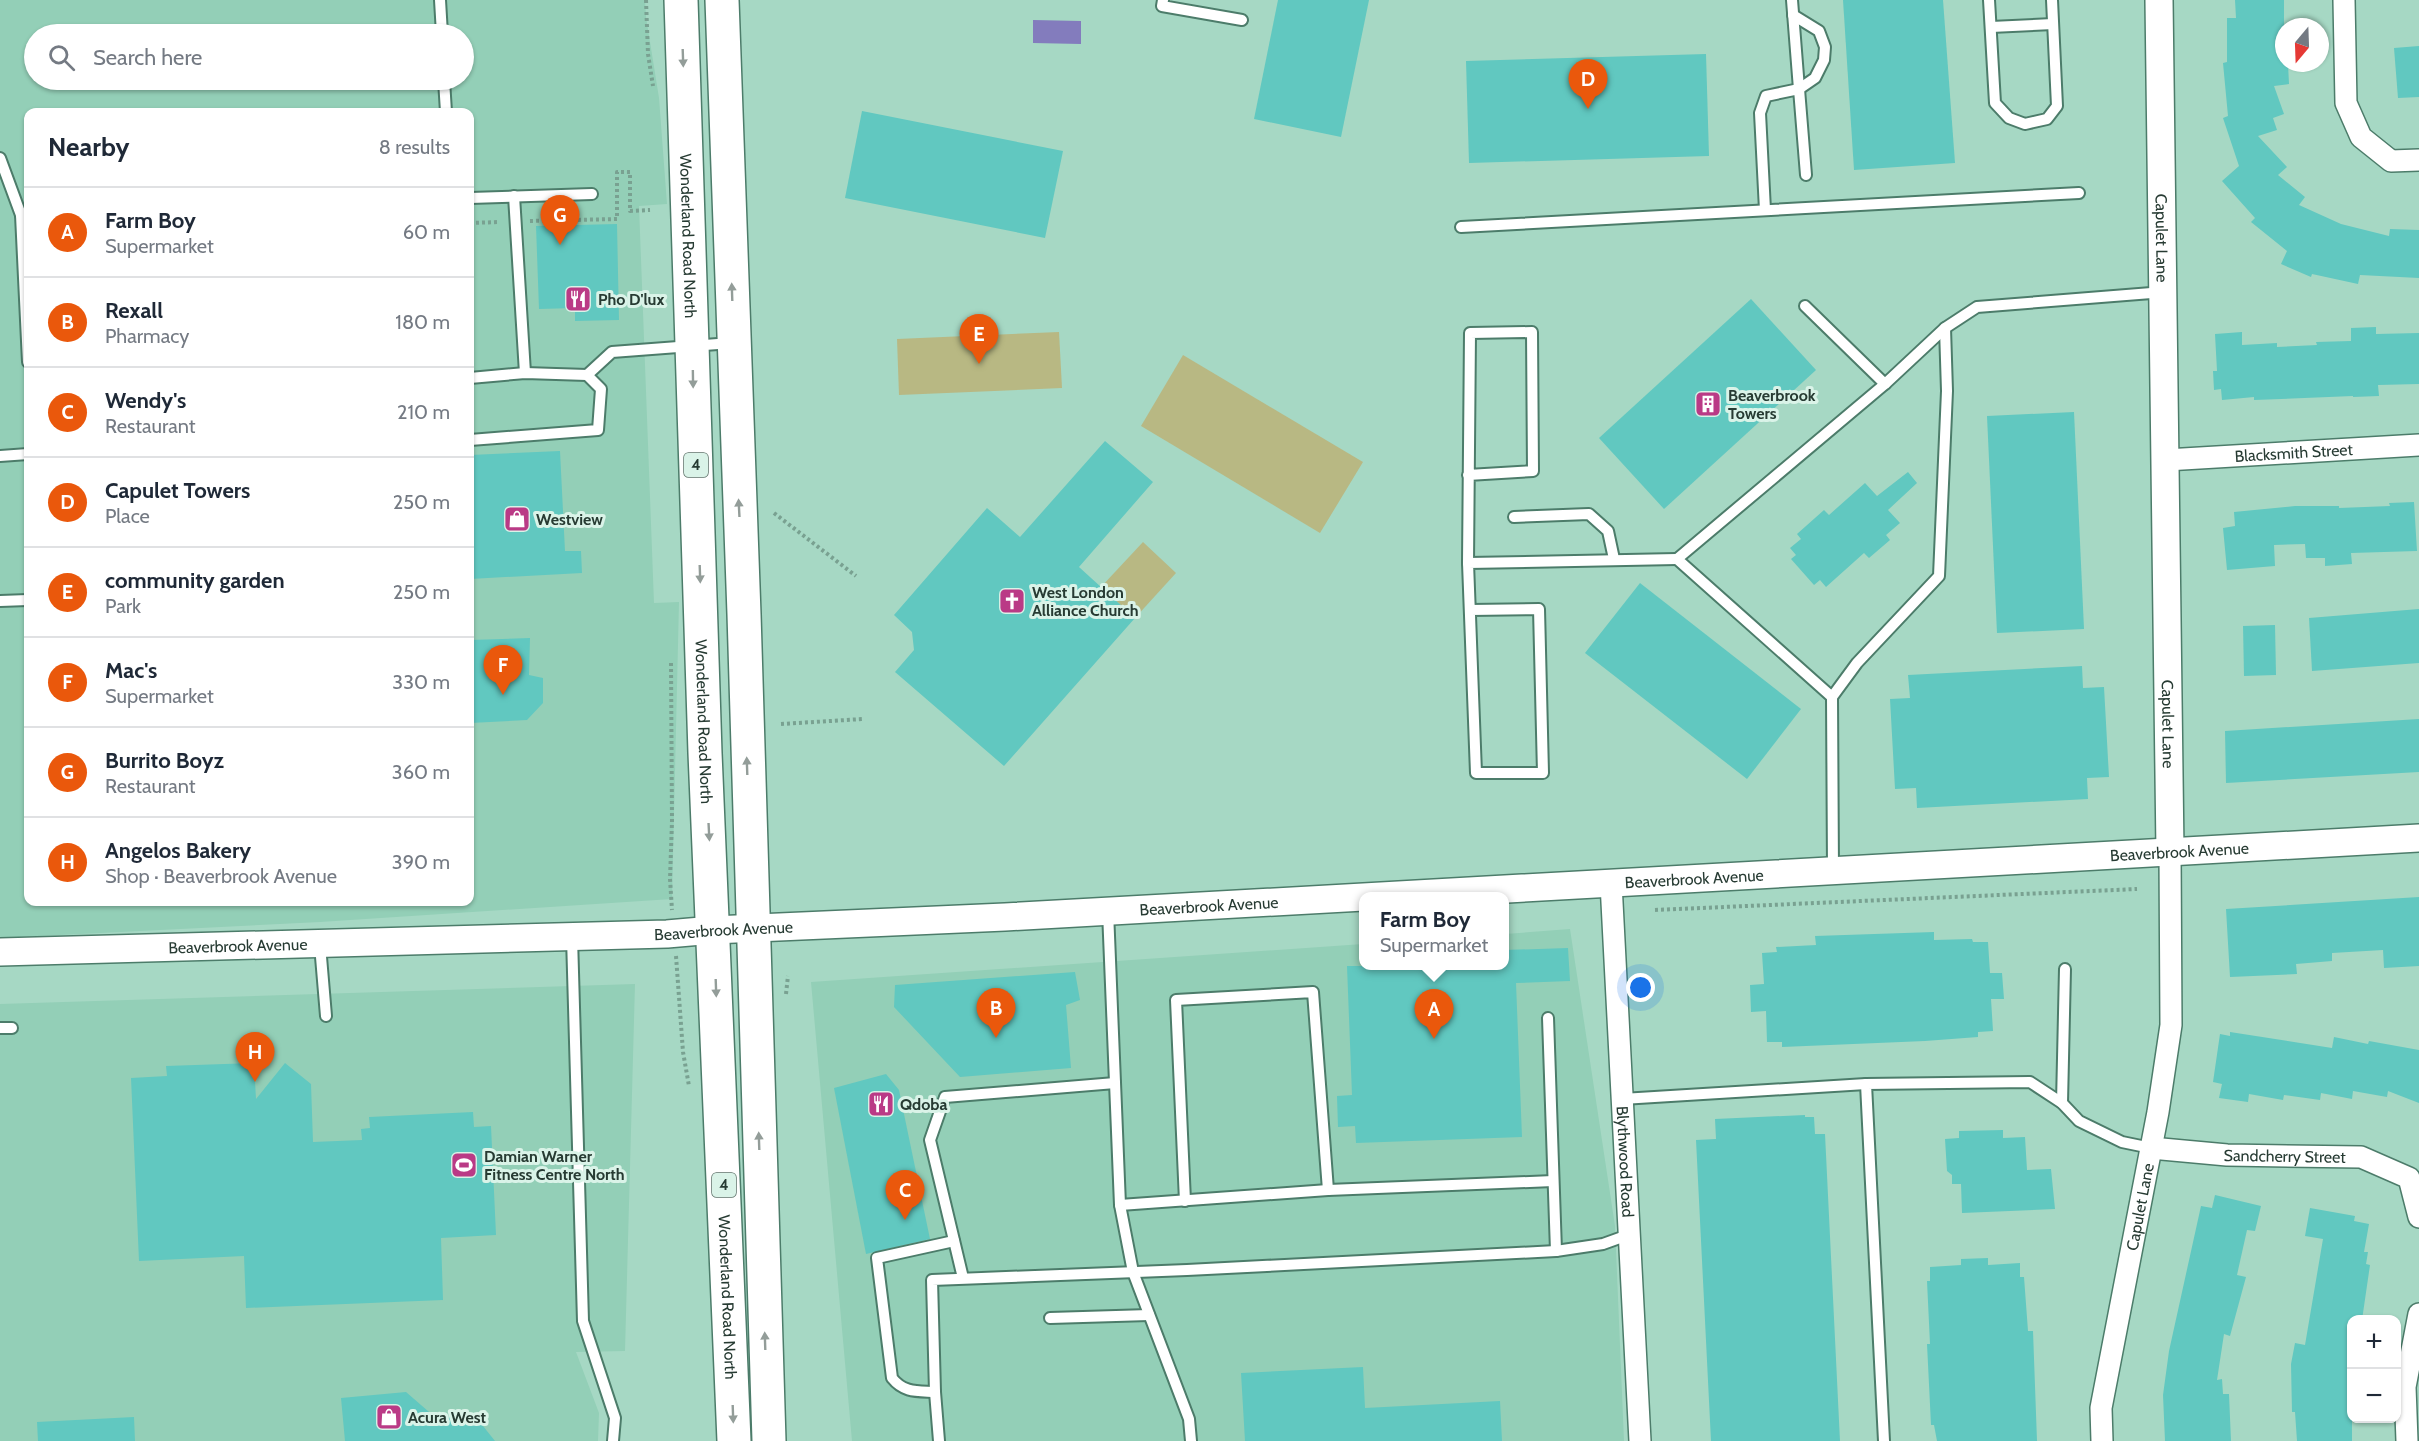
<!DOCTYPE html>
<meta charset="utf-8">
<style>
:root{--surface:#fff;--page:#f6f6f7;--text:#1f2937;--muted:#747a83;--line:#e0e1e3;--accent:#ea580c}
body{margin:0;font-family:Cabin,sans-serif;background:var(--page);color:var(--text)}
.controls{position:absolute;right:18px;bottom:18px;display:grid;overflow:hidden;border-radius:12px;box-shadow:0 2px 4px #0004}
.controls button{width:54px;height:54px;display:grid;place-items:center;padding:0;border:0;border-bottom:2px solid var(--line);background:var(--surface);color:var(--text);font:30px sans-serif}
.compass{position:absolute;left:2275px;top:18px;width:54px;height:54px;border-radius:50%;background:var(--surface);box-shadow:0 2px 4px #0004;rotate:199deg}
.you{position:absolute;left:1641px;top:988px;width:21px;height:21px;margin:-15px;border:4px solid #fff;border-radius:50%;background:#1a73e8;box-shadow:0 0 0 9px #1a73e833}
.badge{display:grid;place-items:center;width:39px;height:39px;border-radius:50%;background:var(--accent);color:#fff;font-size:20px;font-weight:700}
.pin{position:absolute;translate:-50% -50px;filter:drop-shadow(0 2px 3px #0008)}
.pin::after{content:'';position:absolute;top:32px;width:21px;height:18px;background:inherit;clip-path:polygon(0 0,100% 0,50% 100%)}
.popup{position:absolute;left:1359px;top:892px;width:150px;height:78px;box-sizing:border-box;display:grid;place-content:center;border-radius:12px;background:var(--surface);filter:drop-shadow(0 2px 4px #0005);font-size:20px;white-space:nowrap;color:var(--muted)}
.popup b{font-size:22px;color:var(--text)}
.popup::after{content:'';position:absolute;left:50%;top:100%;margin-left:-12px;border:12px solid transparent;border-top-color:var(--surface)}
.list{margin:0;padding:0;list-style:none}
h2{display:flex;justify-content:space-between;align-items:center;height:78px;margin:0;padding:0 24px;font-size:26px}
h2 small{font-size:20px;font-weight:400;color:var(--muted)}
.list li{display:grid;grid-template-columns:39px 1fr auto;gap:18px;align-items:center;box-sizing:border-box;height:90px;padding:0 24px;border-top:2px solid var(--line)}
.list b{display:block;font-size:22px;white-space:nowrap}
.list p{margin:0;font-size:20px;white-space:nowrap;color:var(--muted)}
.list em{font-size:20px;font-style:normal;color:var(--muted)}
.icon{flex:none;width:33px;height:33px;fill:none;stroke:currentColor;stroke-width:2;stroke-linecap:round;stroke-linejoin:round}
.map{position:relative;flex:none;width:2419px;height:1441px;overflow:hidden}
.search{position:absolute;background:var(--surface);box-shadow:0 2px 4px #0004;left:24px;top:24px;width:450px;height:66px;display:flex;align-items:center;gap:15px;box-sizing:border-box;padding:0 21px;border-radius:33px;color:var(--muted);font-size:22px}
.panel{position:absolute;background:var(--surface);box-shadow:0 2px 4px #0004;left:24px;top:108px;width:450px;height:798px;border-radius:12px}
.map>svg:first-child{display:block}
.built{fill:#93cfb7;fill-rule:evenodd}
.green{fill:#b8b883}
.water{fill:#837cbd}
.building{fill:#61c8c0}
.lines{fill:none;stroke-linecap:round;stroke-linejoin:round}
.service-casing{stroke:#4c7c6a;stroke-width:14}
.minor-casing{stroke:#4c7c6a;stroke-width:24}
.tertiary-casing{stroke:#4c7c6a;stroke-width:30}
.primary-casing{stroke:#4c7c6a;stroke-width:36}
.path{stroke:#79a191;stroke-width:4;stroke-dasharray:3 3;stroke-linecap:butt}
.service{stroke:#fff;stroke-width:10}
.minor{stroke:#fff;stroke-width:21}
.tertiary{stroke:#fff;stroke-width:27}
.primary{stroke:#fff;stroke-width:33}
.oneway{fill:#939d99}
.labels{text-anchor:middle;stroke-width:6;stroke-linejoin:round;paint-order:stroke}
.shield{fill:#daf3e8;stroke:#5d7269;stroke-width:1.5}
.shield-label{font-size:15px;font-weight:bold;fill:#273b33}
.street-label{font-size:16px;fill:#273b33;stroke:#daf3e8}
.poi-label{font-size:16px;font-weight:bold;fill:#273b33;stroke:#daf3e8;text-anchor:start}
</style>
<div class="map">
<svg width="2419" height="1441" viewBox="0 0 2419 1441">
<rect width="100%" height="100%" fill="#a6d8c4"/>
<g class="built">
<path d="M 0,0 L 645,0 L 646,17 L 659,98 L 667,204 L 639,206 L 654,603 L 679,602 L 672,899 L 320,922 L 0,938 ZM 34,34 L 464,34 L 464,80 L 34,80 ZM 28,112 L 470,112 L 470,902 L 28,902 Z"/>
<polygon points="1570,929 1615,1226 1624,1441 852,1441 811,982 1363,944 1364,966 1504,966 1505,934"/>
<polygon points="635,984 625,1351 576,1352 599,1413 598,1441 0,1441 0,1004"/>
</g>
<g class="green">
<polygon points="1059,332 1062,388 899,395 897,339"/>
<polygon points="1183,355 1363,462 1320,533 1141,426"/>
<polygon points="1143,542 1176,573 1135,618 1101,587"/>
</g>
<polygon class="water" points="1033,20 1081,21 1081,44 1033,43"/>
<g class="building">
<polygon points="1278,0 1369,0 1341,137 1254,119"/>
<polygon points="1843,0 1943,0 1955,163 1854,170"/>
<polygon points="2235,0 2284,0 2284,65 2288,64 2289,84 2274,86 2284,114 2273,118 2277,130 2258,136 2287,167 2278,175 2305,197 2299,205 2341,224 2389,236 2390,229 2419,230 2419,278 2360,275 2358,284 2312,274 2311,277 2281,264 2287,251 2251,222 2255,218 2222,181 2239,166 2223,118 2228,116 2223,63 2227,62 2227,18 2236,18"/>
<polygon points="2419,46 2419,97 2398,98 2394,48"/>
<polygon points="1706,54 1709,156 1469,163 1466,61"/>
<polygon points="862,111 1063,151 1045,238 845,198"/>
<polygon points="617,224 619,320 575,321 575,308 539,309 536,226"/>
<polygon points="1751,299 1816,370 1664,509 1599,438"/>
<polygon points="2376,327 2376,334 2419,333 2419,384 2378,385 2379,396 2353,397 2353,396 2254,400 2254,397 2222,400 2221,389 2214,390 2213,371 2217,371 2215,334 2242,332 2242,345 2277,343 2277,347 2317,345 2316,342 2351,341 2351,328"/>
<polygon points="2074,412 2084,629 1997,633 1987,416"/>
<polygon points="1105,441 1153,482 1079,567 1135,618 1004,766 895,672 914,650 912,632 894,615 987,508 1020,537"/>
<polygon points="560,451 565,551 581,551 582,573 470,579 470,455"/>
<polygon points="1908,472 1917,483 1888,510 1900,523 1886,535 1890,540 1869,558 1864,553 1826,587 1820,580 1814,585 1791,559 1796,555 1790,548 1801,539 1797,534 1824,510 1829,515 1865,483 1877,496"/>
<polygon points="2414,502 2417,551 2351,553 2352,564 2325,566 2325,558 2306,558 2305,544 2274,545 2275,566 2227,570 2223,528 2235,526 2234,512 2295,506 2339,506 2339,508 2390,506 2389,503"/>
<polygon points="1640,583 1801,709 1747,779 1585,653"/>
<polygon points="2419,609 2419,663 2312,671 2309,618"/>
<polygon points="2275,625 2276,675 2244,676 2243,626"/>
<polygon points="530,638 529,675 543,678 543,703 527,720 470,723 470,640"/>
<polygon points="2082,666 2083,688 2104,687 2109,777 2087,778 2088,799 1917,808 1916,788 1895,789 1890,699 1910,698 1908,675"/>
<polygon points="2419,719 2419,772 2226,783 2225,731"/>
<polygon points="2419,897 2419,966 2384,968 2383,950 2332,953 2332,961 2296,964 2297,974 2230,977 2226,909"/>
<polygon points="1934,932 1934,940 1972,939 1973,942 1988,942 1990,973 2002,973 2004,999 1991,999 1993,1031 1978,1032 1978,1037 1925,1041 1782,1047 1782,1042 1767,1042 1766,1011 1751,1012 1750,985 1764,984 1762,953 1777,952 1776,947 1816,945 1815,936"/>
<polygon points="1568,948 1570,981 1516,983 1522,1137 1356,1143 1355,1126 1338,1127 1337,1096 1352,1095 1347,966 1504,966 1504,950"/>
<polygon points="1075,972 1080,1000 1066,1005 1071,1068 960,1077 894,1007 895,985"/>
<polygon points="2230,1032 2332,1048 2334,1037 2368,1044 2369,1041 2419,1050 2419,1103 2388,1091 2387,1097 2353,1091 2352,1099 2321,1093 2320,1100 2284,1095 2283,1100 2249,1094 2248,1102 2219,1098 2222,1084 2213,1082 2220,1034 2230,1036"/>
<polygon points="254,1063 256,1099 285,1063 311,1084 313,1142 362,1140 361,1129 370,1128 369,1117 473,1112 474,1127 491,1126 496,1235 441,1238 443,1300 246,1308 244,1256 139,1261 131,1078 167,1076 166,1066"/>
<polygon points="886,1074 899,1090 930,1239 866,1254 834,1088"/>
<polygon points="1805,1115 1805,1117 1814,1117 1815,1134 1825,1134 1840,1441 1711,1441 1696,1140 1716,1139 1715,1119"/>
<polygon points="2003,1130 2003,1138 2025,1137 2027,1170 2051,1169 2055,1209 1962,1213 1961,1184 1952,1184 1952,1175 1947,1171 1945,1139 1959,1138 1959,1131"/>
<polygon points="2215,1195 2261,1206 2255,1231 2247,1230 2237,1275 2246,1277 2230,1336 2224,1334 2217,1380 2222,1379 2223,1394 2229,1394 2231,1441 2165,1441 2163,1395 2169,1351 2201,1206 2212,1208"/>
<polygon points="2310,1208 2355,1216 2354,1221 2369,1224 2364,1252 2368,1252 2366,1264 2370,1265 2362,1320 2352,1320 2352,1441 2297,1441 2295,1412 2292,1412 2291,1364 2295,1343 2305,1345 2323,1239 2305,1236"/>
<polygon points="1988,1258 1988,1265 2020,1263 2020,1277 2024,1277 2028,1331 2033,1331 2037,1441 1937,1441 1934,1425 1931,1425 1927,1344 1930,1344 1927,1281 1930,1281 1930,1267 1961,1265 1961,1259"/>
<polygon points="1363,1367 1365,1408 1500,1401 1502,1441 1245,1441 1241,1373"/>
<polygon points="406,1392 436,1418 475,1416 495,1441 345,1441 341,1398"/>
<polygon points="134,1417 135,1441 38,1441 37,1422"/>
</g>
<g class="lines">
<defs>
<g id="service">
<polyline points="440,0 442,34"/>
<polyline points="1163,0 1162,6 1242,20"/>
<polyline points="1792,0 1799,89"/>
<polyline points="1989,0 1995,103 2009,118 2025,124 2047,119 2057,106 2052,0"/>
<polyline points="1793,15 1819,31 1825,47 1824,60 1815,78 1799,89"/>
<polyline points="1991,27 2053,24"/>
<polyline points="444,80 446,112"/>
<polyline points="0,158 21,215 28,215"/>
<polyline points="514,196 525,373"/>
<polyline points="470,198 592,194"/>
<polyline points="1765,210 1760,113 1766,96 1799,89 1806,175"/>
<polyline points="21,215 28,362"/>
<polyline points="1461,227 2079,193"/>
<polyline points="1805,306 1885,384"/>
<polyline points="587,375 612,352 731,343"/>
<polyline points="470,378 525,373 587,375 601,389 598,430 470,440"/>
<polyline points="0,456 28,454"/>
<polyline points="1514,517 1589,514 1608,531 1614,559"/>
<polyline points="1468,563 1470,333 1532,332 1533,471 1468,475"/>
<polyline points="0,601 28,600"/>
<polyline points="1470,610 1539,609 1543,773 1476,773 1468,563 1677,559"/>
<polyline points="1832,697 1677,559 1885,384 1945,328 1977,307 2164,292"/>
<polyline points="1833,870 1832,697 1857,663 1939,576 1947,391 1945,328"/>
<polyline points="1108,911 1120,1205 1133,1272 1189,1419 1191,1441"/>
<polyline points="572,937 583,1321 615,1418 613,1441"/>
<polyline points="320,945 326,1016"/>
<polyline points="1548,1018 1556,1251"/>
<polyline points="0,1028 12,1028"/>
<polyline points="1622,1099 1866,1084"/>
<polyline points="2062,1103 2065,969"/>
<polyline points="1185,1201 1176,1000 1313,992 1328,1190"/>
<polyline points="1120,1205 1328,1190 1553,1181"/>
<polyline points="963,1278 930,1140 945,1097 1115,1083"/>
<polyline points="1050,1318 1149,1315"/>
<path d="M 935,1392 C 917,1391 904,1393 892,1378 L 877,1258 L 954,1241"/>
<polyline points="939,1441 935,1392 932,1280 1187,1270 1556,1251 1603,1244 1628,1235"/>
<polyline points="1884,1441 1866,1084 2030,1082 2062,1103 2079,1121 2122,1142 2151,1148"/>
</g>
<g id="minor">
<polyline points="2344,0 2346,103 2361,137 2391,161 2419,160"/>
<path id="s1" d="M 2166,460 L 2419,445"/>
<path id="s2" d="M 1611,883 L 1640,1441"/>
<path id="s3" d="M 2151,1148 L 2227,1155 L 2361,1157 L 2409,1178 L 2419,1217"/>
<path id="s4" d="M 2102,1441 L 2101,1408 L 2158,1112 L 2171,1025 L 2170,852"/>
<polyline points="2407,1441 2405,1387 2419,1314"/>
</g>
<g id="tertiary">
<path id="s5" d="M 2159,0 L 2170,852"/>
<path id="s6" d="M 0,952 L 667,934 L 713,930 L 1005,917 L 2419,838"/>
</g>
<g id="primary">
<path id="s7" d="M 681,0 L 705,753 L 734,1441"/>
<polyline points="722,0 744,614 769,1441"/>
</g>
</defs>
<use href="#service" class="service-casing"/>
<use href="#minor" class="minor-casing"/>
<use href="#tertiary" class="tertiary-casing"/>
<use href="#primary" class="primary-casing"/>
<g class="path">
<polyline points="646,0 648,54 653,86"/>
<polyline points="530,221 617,219 617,172 630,172 630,211 650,210"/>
<polyline points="470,223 499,222"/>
<polyline points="774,513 856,576"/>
<polyline points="671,663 672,821 670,879 672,910"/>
<polyline points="781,724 863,719"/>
<polyline points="1655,910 2137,889"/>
<polyline points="676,956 683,1052 689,1086"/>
<polyline points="786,994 788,976"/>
</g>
<use href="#service" class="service"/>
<use href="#minor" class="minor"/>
<use href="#tertiary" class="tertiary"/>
<use href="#primary" class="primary"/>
</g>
<defs><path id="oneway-solid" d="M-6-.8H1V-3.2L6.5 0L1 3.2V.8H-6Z" transform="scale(1.5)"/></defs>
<g class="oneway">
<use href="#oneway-solid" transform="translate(683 58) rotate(88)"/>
<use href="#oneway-solid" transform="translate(732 292) rotate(-92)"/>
<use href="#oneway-solid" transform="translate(693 379) rotate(89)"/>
<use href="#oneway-solid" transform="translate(739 508) rotate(-93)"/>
<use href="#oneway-solid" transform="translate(700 574) rotate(88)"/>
<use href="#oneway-solid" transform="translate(747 766) rotate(-92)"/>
<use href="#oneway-solid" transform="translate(709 832) rotate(87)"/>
<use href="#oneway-solid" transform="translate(716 988) rotate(88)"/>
<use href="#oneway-solid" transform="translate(759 1141) rotate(-92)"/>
<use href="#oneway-solid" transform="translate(765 1341) rotate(-92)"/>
<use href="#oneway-solid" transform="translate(733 1414) rotate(88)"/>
</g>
<defs>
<symbol id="restaurant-square" viewBox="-11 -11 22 22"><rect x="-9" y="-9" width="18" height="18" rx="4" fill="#ba3a86" stroke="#daf3e8"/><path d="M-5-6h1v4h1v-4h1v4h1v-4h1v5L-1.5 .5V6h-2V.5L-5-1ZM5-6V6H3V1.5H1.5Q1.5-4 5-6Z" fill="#fff"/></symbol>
<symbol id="building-square" viewBox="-11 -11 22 22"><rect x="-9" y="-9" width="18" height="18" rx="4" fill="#ba3a86" stroke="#daf3e8"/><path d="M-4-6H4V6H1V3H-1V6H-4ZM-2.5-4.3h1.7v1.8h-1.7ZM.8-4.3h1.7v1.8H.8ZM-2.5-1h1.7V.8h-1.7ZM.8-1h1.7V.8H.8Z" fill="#fff"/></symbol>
<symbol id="shop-square" viewBox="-11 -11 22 22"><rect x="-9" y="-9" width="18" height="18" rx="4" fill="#ba3a86" stroke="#daf3e8"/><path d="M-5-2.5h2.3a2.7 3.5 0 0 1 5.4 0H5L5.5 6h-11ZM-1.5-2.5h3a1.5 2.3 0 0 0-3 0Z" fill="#fff"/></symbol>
<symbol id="church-square" viewBox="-11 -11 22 22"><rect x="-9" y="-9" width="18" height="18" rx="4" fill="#ba3a86" stroke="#daf3e8"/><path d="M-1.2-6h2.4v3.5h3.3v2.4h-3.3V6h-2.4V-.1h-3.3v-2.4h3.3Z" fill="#fff"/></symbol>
<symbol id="stadium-square" viewBox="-11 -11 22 22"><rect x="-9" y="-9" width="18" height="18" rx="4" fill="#ba3a86" stroke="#daf3e8"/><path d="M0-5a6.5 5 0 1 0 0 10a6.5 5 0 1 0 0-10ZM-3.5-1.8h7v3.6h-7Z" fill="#fff"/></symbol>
</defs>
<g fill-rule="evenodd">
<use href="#restaurant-square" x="563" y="284" width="30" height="30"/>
<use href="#building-square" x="1693" y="389" width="30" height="30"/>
<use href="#shop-square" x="502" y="504" width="30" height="30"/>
<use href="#church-square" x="997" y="586" width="30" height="30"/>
<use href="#restaurant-square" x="866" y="1089" width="30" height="30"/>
<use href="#stadium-square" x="449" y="1150" width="30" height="30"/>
<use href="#shop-square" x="374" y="1402" width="30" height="30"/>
</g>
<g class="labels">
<g class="shield">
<rect x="684" y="453" width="24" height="24" rx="4.5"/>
<rect x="712" y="1173" width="24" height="24" rx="4.5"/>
</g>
<g class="shield-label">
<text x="696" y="470">4</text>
<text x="724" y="1190">4</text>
</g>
<g class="street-label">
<text dy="6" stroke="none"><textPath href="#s7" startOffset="236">Wonderland Road North</textPath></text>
<text dy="6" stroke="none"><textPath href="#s5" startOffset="238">Capulet Lane</textPath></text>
<text dy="6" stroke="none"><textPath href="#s1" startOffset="128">Blacksmith Street</textPath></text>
<text dy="6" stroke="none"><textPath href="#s7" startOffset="722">Wonderland Road North</textPath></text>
<text dy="6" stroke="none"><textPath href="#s5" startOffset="724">Capulet Lane</textPath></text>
<text dy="6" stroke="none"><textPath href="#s6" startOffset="2182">Beaverbrook Avenue</textPath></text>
<text dy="6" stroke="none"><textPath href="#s6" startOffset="1696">Beaverbrook Avenue</textPath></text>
<text dy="6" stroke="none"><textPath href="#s6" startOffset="1210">Beaverbrook Avenue</textPath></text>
<text dy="6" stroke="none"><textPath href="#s6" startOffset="724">Beaverbrook Avenue</textPath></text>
<text dy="6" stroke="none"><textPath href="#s6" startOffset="238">Beaverbrook Avenue</textPath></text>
<text dy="6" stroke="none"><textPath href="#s3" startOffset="134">Sandcherry Street</textPath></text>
<text dy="6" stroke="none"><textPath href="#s2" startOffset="279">Blythwood Road</textPath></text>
<text dy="6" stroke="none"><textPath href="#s4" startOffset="238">Capulet Lane</textPath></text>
<text dy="6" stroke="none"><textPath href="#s7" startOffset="1298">Wonderland Road North</textPath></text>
</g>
<g class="poi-label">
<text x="598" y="305">Pho D'lux</text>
<text x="1728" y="401">Beaverbrook<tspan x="1728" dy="18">Towers</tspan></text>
<text x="536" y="525">Westview</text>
<text x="1032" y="598">West London<tspan x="1032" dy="18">Alliance Church</tspan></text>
<text x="900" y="1110">Qdoba</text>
<text x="484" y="1162">Damian Warner<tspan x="484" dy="18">Fitness Centre North</tspan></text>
<text x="408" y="1423">Acura West</text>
</g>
</g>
</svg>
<div class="controls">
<button>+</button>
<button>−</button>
</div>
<svg class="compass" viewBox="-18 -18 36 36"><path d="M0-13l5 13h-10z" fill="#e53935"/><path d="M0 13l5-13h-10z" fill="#747a83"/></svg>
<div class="you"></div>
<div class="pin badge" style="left:1434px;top:1039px">A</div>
<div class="popup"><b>Farm Boy</b>Supermarket</div>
<div class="pin badge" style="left:996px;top:1038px">B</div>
<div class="pin badge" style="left:905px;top:1220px">C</div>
<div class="pin badge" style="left:1588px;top:109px">D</div>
<div class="pin badge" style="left:979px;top:364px">E</div>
<div class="pin badge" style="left:503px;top:695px">F</div>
<div class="pin badge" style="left:560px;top:245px">G</div>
<div class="pin badge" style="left:255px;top:1082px">H</div>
<div class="search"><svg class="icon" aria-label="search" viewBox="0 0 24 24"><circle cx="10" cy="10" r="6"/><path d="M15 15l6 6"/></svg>Search here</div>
<section class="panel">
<h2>Nearby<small>8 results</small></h2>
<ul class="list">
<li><span class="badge">A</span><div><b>Farm Boy</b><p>Supermarket</p></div><em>60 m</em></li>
<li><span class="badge">B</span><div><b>Rexall</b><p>Pharmacy</p></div><em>180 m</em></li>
<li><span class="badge">C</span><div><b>Wendy's</b><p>Restaurant</p></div><em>210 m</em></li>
<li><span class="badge">D</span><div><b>Capulet Towers</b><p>Place</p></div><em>250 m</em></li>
<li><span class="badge">E</span><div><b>community garden</b><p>Park</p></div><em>250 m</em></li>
<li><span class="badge">F</span><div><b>Mac's</b><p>Supermarket</p></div><em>330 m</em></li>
<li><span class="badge">G</span><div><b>Burrito Boyz</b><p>Restaurant</p></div><em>360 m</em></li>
<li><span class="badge">H</span><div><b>Angelos Bakery</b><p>Shop · Beaverbrook Avenue</p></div><em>390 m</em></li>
</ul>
</section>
</div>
